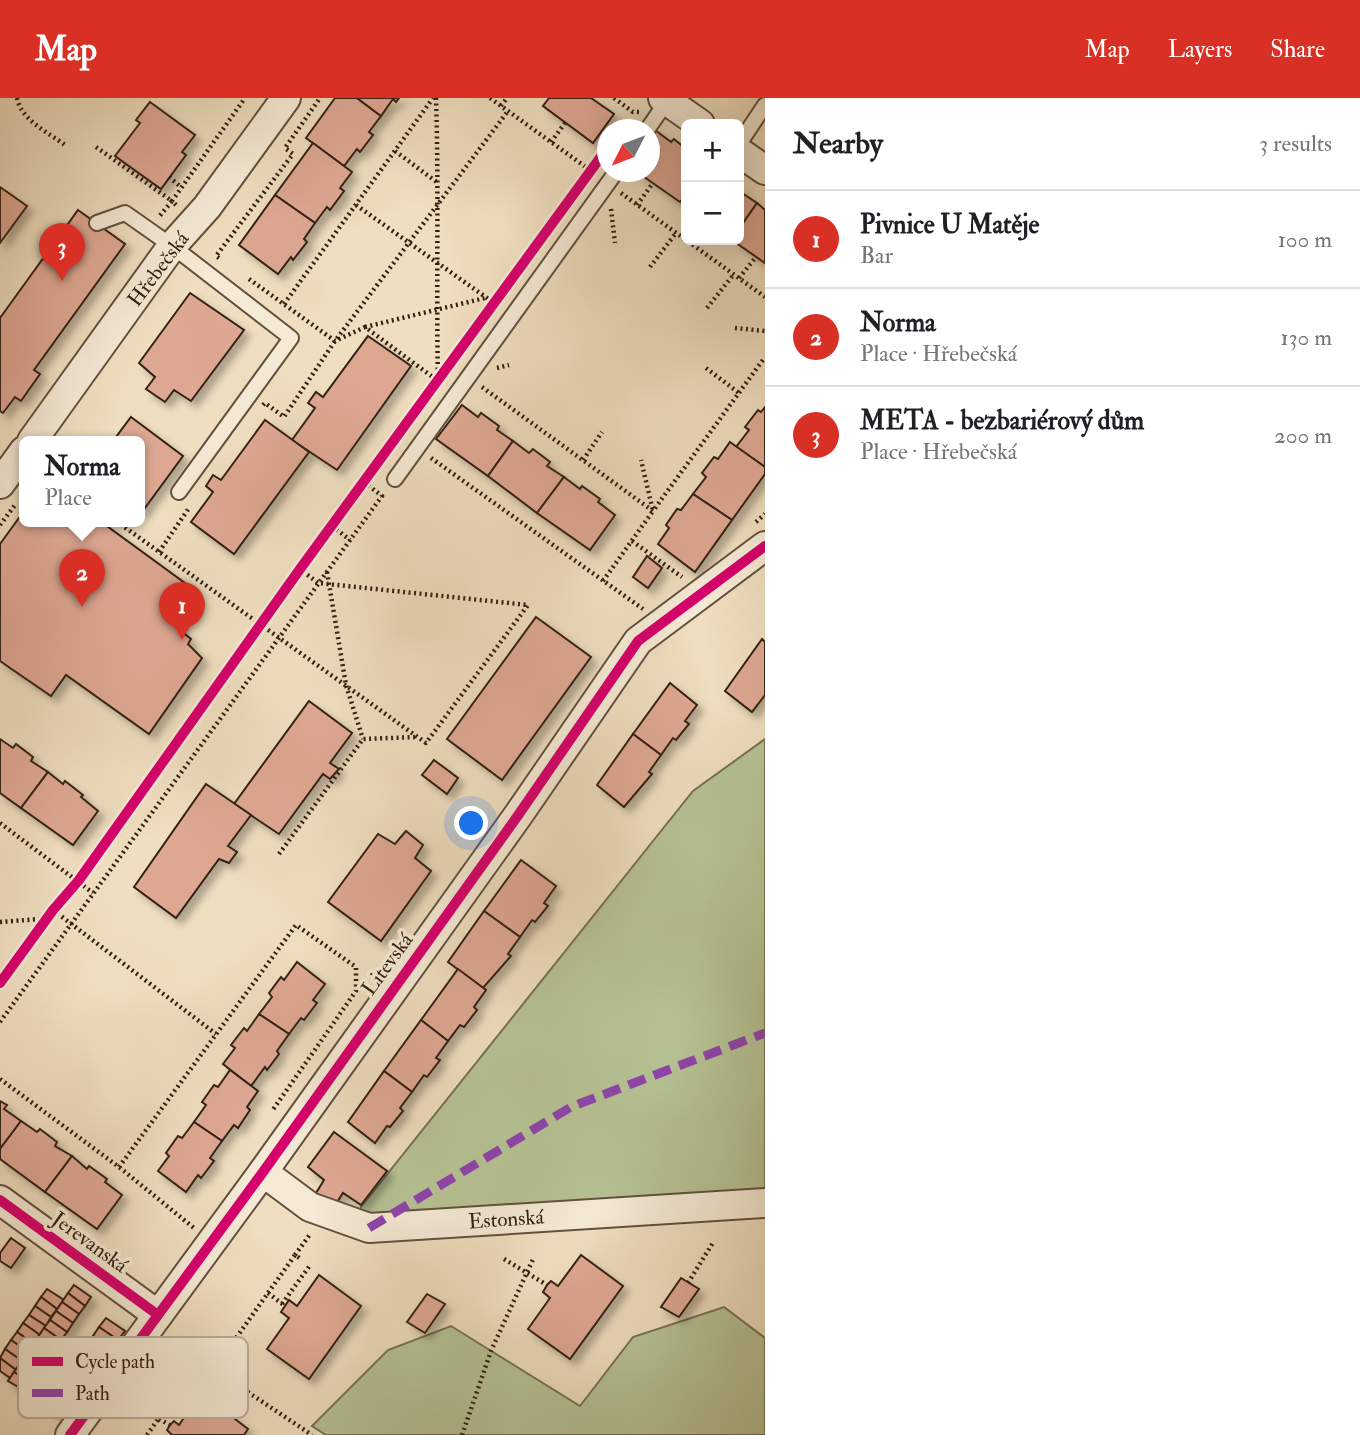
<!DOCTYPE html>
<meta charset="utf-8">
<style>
:root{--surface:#fff;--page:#f6f6f6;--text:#202124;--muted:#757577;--line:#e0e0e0;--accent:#d93025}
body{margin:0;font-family:"IM FELL Double Pica",serif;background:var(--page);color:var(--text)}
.controls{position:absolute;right:21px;top:21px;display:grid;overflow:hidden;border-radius:10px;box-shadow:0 7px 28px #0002}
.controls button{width:63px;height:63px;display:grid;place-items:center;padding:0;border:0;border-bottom:2px solid var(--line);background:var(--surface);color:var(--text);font:35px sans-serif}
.compass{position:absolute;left:597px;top:21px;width:63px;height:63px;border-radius:50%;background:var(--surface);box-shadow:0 7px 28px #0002;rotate:228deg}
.you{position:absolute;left:472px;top:726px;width:24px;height:24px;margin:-18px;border:5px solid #fff;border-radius:50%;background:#1a73e8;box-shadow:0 0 0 10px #1a73e833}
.badge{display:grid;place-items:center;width:46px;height:46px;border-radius:50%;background:var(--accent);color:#fff;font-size:23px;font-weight:700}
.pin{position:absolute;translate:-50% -58px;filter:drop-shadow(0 2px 4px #0008)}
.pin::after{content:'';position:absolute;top:37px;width:24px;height:21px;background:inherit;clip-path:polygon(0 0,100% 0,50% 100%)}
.popup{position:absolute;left:19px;top:338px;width:126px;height:91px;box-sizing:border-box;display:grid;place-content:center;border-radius:10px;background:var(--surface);filter:drop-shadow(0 2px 5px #0005);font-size:23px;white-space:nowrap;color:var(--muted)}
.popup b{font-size:26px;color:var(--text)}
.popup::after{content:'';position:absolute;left:50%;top:100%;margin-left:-14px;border:14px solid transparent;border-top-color:var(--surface)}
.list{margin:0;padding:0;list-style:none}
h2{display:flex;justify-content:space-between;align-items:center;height:91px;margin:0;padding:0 28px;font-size:30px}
h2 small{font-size:23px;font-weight:400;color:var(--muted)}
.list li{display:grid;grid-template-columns:46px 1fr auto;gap:21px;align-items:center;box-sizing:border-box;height:98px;padding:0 28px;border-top:2px solid var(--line)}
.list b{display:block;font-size:26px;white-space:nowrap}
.list p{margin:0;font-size:23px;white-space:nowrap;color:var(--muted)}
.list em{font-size:23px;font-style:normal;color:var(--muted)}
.map{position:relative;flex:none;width:765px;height:1337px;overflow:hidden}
header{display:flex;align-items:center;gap:42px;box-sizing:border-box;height:98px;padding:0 35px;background:var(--accent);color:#fff}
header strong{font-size:33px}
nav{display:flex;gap:38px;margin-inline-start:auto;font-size:24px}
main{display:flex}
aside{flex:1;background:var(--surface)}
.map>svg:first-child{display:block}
.green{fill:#b6c294;stroke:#747154;stroke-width:2}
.building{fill:#dea792;stroke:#332013;stroke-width:2;filter:url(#shadow)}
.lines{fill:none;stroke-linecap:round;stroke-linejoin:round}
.service-casing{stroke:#62503e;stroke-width:18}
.minor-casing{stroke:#62503e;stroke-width:32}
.path{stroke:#332013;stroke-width:4.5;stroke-dasharray:2 3.5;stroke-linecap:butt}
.service{stroke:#f5ead5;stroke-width:14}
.minor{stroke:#f5ead5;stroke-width:28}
.quiet{stroke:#8e44ad;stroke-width:9;stroke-dasharray:18 9;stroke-linecap:butt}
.cycleway-casing{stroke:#f5ead5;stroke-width:15}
.cycleway{stroke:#d6006c;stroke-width:10}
.labels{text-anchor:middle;stroke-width:7;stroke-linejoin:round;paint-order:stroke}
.street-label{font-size:21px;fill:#332013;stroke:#f5ead5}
.key{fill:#f5ead5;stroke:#bbad9b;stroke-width:2}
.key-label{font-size:19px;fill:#332013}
</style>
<header>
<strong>Map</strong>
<nav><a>Map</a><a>Layers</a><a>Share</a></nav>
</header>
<main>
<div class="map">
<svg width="765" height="1337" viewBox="0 0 765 1337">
<defs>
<filter id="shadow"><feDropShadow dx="6" dy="6" stdDeviation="3.5" flood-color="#0004"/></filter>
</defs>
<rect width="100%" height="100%" fill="#efdebf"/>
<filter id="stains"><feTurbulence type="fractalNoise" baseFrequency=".00286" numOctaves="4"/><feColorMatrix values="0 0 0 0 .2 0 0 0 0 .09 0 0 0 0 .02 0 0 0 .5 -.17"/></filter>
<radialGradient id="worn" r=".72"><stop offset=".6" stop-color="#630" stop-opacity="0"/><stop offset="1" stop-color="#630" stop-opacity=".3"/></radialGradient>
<g class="green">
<polygon points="765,641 765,1096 356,1122 361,1109 693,693"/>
<polygon points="724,1209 765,1240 765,1337 326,1337 312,1328 388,1252 451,1228 580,1308 633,1239"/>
</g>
<g class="building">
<polygon points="335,0 357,0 381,18 369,34 373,37 360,54 357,51 344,68 306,40"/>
<polygon points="357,0 399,0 396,4 393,1 381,18"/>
<polygon points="549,0 591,0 614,16 593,45 543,8"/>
<polygon points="150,4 195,37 182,54 186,57 161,91 115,58 140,25 136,22"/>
<polygon points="655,32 671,44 674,41 686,51 686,96 680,104 637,74 650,74 650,39"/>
<polygon points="313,45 352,74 340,90 344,93 330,112 327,109 315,125 275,97"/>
<polygon points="0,89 27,108 0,145"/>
<polygon points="739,89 742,91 739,93 757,105 739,131"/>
<polygon points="275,97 315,125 304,141 307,144 293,162 291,159 278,176 239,147"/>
<polygon points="757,105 765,112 765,165 732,142 739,142 739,131"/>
<polygon points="78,112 125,146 34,272 40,276 21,303 15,299 3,315 0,313 0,220"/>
<polygon points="190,195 244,232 191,303 174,292 165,304 146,291 155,279 139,265"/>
<polygon points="368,238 411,268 337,372 292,342 315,310 308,305 316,294 323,299"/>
<polygon points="462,307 478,319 481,315 499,328 497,332 513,343 488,378 436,341"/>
<polygon points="765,309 765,369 736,349 749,332 745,329 758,312 761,314"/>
<polygon points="131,319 183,358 142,414 140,412 140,343 113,343"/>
<polygon points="265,322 309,354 234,456 191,424 213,394 206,388 213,377 221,382"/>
<polygon points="513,343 529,355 533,351 550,364 547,368 564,379 537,415 488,378"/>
<polygon points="730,344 765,369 765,376 732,422 693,396 706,379 702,375 714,359 718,361"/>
<polygon points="564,379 580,391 582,388 600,401 598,404 615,417 590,452 537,415"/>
<polygon points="693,396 732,422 695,474 658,446 669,430 666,427 677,411 681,412"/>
<polygon points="24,413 24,423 100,423 189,488 174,508 167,502 163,510 180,522 176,529 191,541 188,546 202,560 149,636 66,577 51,598 0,563 0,446"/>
<polygon points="647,458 662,470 648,490 633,479"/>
<polygon points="536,519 591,559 502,682 447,641"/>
<polygon points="762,541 765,544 765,597 752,614 725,593"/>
<polygon points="670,585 697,607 685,623 689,626 676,642 673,640 661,657 633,636"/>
<polygon points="309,603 352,635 330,665 339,671 330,681 323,676 279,736 234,706"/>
<polygon points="633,636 661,657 649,674 652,676 624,709 597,687"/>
<polygon points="0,641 13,650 16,646 33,659 31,663 48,674 21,710 0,695"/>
<polygon points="434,662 458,680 447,696 422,677"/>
<polygon points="48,674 63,686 65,683 83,697 81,699 98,713 73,747 21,710"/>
<polygon points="206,686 251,717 228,748 237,754 229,765 219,761 176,820 134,789"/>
<polygon points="406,733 423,747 415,760 431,773 381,843 328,804 378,736 395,746"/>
<polygon points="521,762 556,788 544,805 548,808 535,824 532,822 520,839 484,813"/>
<polygon points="484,813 520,839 508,856 511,858 483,890 448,864"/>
<polygon points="297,864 325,886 313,902 317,905 304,922 301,920 289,936 259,916 272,899 269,895 281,879 284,882"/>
<polygon points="458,871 486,892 474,909 477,912 464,929 460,927 448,943 421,922"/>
<polygon points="259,916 289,936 277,953 279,956 267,972 265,969 251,988 223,966 235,950 231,947 244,930 247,933"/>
<polygon points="421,922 448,943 436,960 440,962 427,979 424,977 412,994 384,973"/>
<polygon points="230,972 258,993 247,1009 250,1012 238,1030 234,1027 222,1043 194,1024 206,1007 202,1004 214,987 218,989"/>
<polygon points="384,973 412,994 400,1010 403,1013 390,1029 387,1028 375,1045 348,1024"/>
<polygon points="0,1003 7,1007 4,1011 21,1023 0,1051"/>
<polygon points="21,1023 37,1034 40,1031 57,1044 55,1048 72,1058 45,1094 0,1061 0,1051"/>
<polygon points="194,1024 222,1043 210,1060 214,1063 201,1080 198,1077 186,1094 158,1073 169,1058 166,1055 178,1038 182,1040"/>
<polygon points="334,1034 387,1073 361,1107 343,1095 334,1109 316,1095 324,1082 308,1069"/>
<polygon points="72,1058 87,1071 89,1068 107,1081 105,1084 122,1097 97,1131 45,1094"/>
<polygon points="11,1140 25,1150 11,1170 0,1163 0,1155"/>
<polygon points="581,1157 623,1188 570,1261 528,1231 550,1200 543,1194 547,1187 551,1183 558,1188"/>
<polygon points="319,1177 361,1208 309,1281 267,1251 289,1220 281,1214 289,1202 297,1208"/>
<polygon points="681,1180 699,1191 679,1219 661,1209"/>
<polygon points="74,1187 91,1199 85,1208 68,1195"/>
<polygon points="47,1191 64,1202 57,1211 41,1199"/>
<polygon points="68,1195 85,1208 79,1216 62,1204"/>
<polygon points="427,1196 445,1206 425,1235 407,1224"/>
<polygon points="41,1199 57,1211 51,1219 35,1208"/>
<polygon points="62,1204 79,1216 73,1225 56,1213"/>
<polygon points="35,1208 51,1219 46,1228 29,1217"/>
<polygon points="56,1213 73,1225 67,1234 50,1222"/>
<polygon points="29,1217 46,1228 40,1237 23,1225"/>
<polygon points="106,1220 125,1233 118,1242 99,1229"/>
<polygon points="50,1222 67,1234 61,1242 44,1230"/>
<polygon points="23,1225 40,1237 34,1246 17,1234"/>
<polygon points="99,1229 118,1242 112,1251 93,1238"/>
<polygon points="44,1230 61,1242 55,1251 38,1239"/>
<polygon points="17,1234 34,1246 28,1254 11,1242"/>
<polygon points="93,1238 112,1251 106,1259 87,1246"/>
<polygon points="38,1239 55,1251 49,1259 32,1248"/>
<polygon points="11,1242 28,1254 22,1263 5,1251"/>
<polygon points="87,1246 106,1259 100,1268 81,1255"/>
<polygon points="32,1248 49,1259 43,1268 26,1256"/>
<polygon points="5,1251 22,1263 16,1272 0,1260"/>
<polygon points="81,1255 100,1268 94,1277 75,1264"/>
<polygon points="26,1256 43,1268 37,1276 20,1265"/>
<polygon points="0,1260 16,1272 10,1280 0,1273"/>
<polygon points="75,1264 94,1277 87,1285 68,1272"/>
<polygon points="20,1265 37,1276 31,1285 14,1274"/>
<polygon points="68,1272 87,1285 81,1294 62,1281"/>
<polygon points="14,1274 31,1285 25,1293 8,1283"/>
<polygon points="62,1281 81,1294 75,1303 56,1289"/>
<polygon points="56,1289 75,1303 69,1311 50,1298"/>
<polygon points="201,1295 248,1331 244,1337 172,1337 167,1332 170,1327 174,1323 179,1327"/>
<polygon points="50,1298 69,1311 63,1320 43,1307"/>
</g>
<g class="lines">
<defs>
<g id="service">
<polyline points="647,32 667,3"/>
<polyline points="739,46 765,7"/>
<polyline points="97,125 125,115 172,148 291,240 179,394"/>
<polyline points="395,381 616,74"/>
</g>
<g id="minor">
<polyline points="663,0 700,26"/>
<polyline points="739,54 765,72"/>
<polyline points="32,343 172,148 207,109 286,0"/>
<polyline points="0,386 24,353"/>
<polyline points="263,1074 310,1109 369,1130 765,1105"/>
<polyline points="0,1102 158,1217"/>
<polyline points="70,1337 263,1074 519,716 638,543 765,448"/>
</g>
</defs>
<use href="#service" class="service-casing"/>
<use href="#minor" class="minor-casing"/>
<g class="path">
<path d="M 17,0 C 21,22 49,35 65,47"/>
<path d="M 436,0 C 439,94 436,188 438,283"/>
<polyline points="490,0 594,75"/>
<polyline points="614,0 633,14 640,14"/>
<polyline points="501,8 507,0"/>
<polyline points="551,44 565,25"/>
<polyline points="96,49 172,103 158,120"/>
<polyline points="395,53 438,85"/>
<polyline points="169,79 181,89"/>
<polyline points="621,95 765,199"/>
<polyline points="176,107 172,103 245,0"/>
<polyline points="356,107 494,205"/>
<polyline points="637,107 653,85"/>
<polyline points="611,111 615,145"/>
<polyline points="219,160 216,158 293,56 285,50 320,0"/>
<polyline points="650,169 676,135"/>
<polyline points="739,180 756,159"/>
<polyline points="249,181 335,243 365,229 438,283"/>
<polyline points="284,206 433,0"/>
<polyline points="707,210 734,176"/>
<polyline points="365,229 485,200"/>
<polyline points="735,230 765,233"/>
<polyline points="497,270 509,267"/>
<polyline points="706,270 739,295"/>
<polyline points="482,289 653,413 765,259"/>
<polyline points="263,307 265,305 284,319 335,243 508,13"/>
<polyline points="431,360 643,511"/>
<polyline points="583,362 602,334"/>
<polyline points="116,423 426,645 528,507 318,485 300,471"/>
<polyline points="756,424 765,416"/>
<polyline points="0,427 15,407"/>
<polyline points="332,428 350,442"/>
<polyline points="632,443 682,479"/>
<polyline points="159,454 189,410"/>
<polyline points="327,474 346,587 363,641"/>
<polyline points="603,483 653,413 641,362"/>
<polyline points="0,725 93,795"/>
<polyline points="279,756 363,641 417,639"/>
<polyline points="53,812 216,936"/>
<polyline points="0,824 39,821 45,823"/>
<polyline points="0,924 382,398 364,384"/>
<polyline points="0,981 119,1069 194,1130"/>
<polyline points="119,1069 296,827 356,869 356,893 272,1013"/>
<polyline points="295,1157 311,1135"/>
<polyline points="504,1161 547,1187"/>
<polyline points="688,1185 714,1143"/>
<polyline points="268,1195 285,1208"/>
<polyline points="282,1206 311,1166"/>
<polyline points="170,1242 312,1337"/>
<polyline points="214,1271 295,1157 301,1161"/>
<polyline points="159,1321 170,1327"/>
<polyline points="147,1337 200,1263"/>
<polyline points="462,1337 491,1253 534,1159"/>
</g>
<use href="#service" class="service"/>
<use href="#minor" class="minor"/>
<polyline class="quiet" points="369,1130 571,1009 765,935"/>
<defs>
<g id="cycleway">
<polyline points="0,885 53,812 79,782 300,471 608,49"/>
<polyline points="0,1102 158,1217"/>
<polyline points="70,1337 263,1074 519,716 638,543 765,448"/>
</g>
</defs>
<use href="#cycleway" class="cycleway-casing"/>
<use href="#cycleway" class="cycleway"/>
</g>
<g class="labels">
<g class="street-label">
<text transform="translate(158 171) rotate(-53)" y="7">Hřebečská</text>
<text transform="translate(387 866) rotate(-54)" y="7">Litevská</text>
<text transform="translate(506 1121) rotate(-4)" y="7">Estonská</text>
<text transform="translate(90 1144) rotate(36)" y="7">Jerevanská</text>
</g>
</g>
<rect x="18" y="1239" width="230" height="81" rx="10" class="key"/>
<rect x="32" y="1259" width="31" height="9" fill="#d6006c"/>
<rect x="32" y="1291" width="31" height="8" fill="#8e44ad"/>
<g class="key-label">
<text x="75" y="1270">Cycle path</text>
<text x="75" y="1302">Path</text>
</g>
<rect width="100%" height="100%" filter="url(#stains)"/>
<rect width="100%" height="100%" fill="url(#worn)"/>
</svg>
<div class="controls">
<button>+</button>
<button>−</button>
</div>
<svg class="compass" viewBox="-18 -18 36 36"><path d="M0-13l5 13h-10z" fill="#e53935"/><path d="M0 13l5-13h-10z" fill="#757577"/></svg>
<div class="you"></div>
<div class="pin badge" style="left:182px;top:542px">1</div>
<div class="pin badge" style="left:82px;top:509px">2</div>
<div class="popup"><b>Norma</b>Place</div>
<div class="pin badge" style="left:62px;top:183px">3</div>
</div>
<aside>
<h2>Nearby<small>3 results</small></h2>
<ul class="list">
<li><span class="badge">1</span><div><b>Pivnice U Matěje</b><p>Bar</p></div><em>100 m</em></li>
<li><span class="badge">2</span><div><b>Norma</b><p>Place · Hřebečská</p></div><em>130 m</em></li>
<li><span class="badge">3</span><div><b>META - bezbariérový dům</b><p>Place · Hřebečská</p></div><em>200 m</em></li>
</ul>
</aside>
</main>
